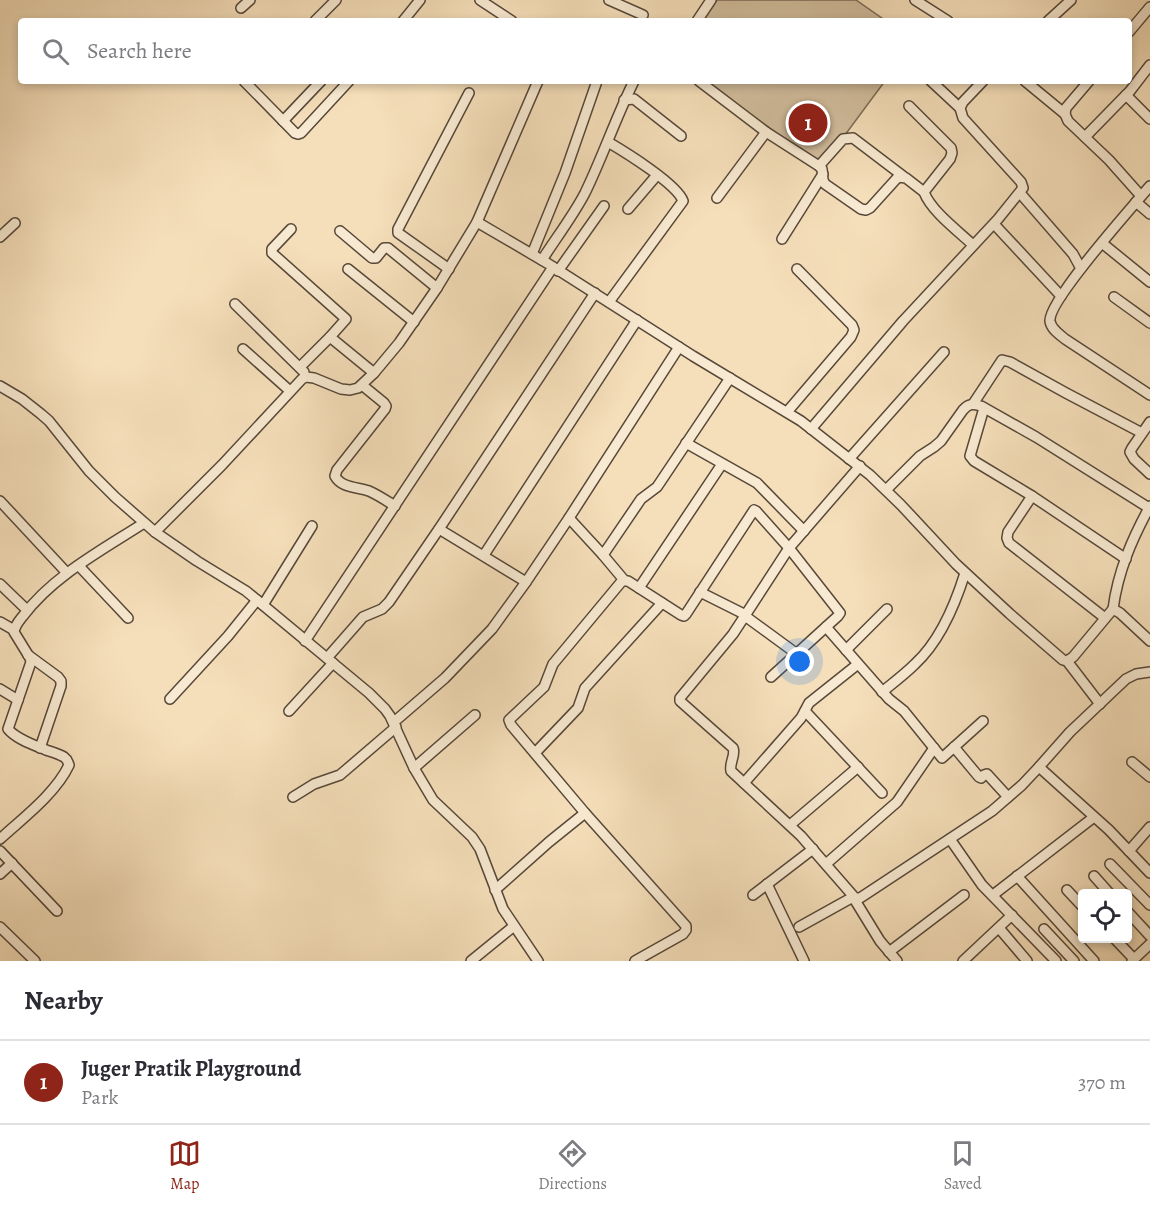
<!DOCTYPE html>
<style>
:root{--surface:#fff;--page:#f2f2f3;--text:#2b2b33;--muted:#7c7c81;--line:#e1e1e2;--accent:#8f2418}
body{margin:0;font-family:Alegreya,serif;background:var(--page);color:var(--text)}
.controls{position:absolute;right:18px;bottom:18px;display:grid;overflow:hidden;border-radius:6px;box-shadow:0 3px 9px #0003}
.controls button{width:54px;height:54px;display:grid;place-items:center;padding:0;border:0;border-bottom:2px solid var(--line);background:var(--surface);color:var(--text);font:30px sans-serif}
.you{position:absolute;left:800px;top:662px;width:21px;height:21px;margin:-15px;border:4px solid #fff;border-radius:50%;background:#1a73e8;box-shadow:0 0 0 9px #1a73e833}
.badge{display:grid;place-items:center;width:39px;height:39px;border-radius:50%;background:var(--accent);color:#fff;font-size:20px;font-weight:700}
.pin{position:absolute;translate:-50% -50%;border:3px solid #fff;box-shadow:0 2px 6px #0006}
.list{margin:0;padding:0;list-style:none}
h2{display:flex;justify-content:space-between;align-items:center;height:78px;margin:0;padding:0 24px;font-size:26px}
h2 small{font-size:20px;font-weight:400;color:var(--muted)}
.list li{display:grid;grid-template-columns:39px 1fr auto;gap:18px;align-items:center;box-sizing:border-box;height:84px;padding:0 24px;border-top:2px solid var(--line)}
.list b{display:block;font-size:22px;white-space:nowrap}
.list p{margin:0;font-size:20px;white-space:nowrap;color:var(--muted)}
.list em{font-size:20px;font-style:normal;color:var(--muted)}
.icon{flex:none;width:33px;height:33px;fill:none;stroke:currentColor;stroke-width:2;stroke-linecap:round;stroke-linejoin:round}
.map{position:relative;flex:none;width:1150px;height:961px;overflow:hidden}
.search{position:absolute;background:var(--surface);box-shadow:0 3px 9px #0003;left:18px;right:18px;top:18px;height:66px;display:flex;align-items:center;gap:15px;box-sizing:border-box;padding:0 21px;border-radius:6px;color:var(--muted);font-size:22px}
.sheet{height:162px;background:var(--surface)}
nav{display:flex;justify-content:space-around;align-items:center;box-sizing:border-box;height:84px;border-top:2px solid var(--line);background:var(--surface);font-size:16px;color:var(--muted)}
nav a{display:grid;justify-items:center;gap:3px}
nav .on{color:var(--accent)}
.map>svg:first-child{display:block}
.green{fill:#d1bd9d;stroke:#7a6a56;stroke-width:1.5}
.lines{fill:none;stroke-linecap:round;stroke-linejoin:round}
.minor-casing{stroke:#574839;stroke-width:12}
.minor{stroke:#f8ead2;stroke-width:9}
</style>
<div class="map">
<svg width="1150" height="961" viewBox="0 0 1150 961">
<rect width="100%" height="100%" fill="#f5dfba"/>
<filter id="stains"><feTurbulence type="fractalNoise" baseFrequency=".00333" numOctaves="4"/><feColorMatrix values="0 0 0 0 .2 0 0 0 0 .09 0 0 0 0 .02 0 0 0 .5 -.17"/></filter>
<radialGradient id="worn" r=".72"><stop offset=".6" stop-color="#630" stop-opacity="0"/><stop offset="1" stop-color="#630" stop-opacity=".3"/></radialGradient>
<g class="green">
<polygon points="717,0 856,0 886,21 703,21"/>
<polygon points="705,81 885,81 822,166"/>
</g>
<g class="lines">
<defs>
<g id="minor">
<polyline points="480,0 512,21"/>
<polyline points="609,0 643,15"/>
<polyline points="915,0 948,21"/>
<polyline points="241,8 250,0"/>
<polyline points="315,21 336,0"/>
<polyline points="403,21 420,0"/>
<polyline points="697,21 711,0"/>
<polyline points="1048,21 1071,0"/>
<polyline points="1129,32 1150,7"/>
<polyline points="244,81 295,133 298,134 301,133 349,81"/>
<polyline points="699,81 766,132 819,166 822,169 823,180 825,184 861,209 866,210 870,208 898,177 906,178 924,192"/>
<polyline points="931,81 960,108"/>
<polyline points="1025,81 1065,114"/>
<polyline points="1089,81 1066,108 1065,114 1068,121 1109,160 1141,196"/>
<polyline points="1126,95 1150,119"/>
<polyline points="624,100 634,99 681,136"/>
<path d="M 909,106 L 951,148 L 952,153 L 950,159 L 924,192 C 931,211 958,231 973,245"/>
<polyline points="283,121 321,81"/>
<polyline points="1085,137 1130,91 1150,65"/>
<path d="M 608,142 C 625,152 677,184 683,201 L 609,302"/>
<polyline points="819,166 843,139 853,138 903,176"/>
<path d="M 1150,186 C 1133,206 1048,301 1050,321 C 1051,329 1059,334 1065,339 L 1150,395"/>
<polyline points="1020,193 1073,254 1079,265 1082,267"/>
<polyline points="717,198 766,132"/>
<polyline points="1136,202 1150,214"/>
<polyline points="628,209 657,175"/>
<polyline points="477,222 547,263 693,356 801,421 870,475 901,505 956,564 1010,614 1063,660 1067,661 1073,657 1113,609 1120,613 1150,641"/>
<polyline points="994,224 1061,296"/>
<polyline points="291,229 272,249 272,253 346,319 330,337 300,367"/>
<polyline points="340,231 372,258 376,258 384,248 388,248 437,288"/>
<polyline points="0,237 15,223"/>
<polyline points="782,239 823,174"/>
<polyline points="1102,243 1150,282"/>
<polyline points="532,254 565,173 597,81"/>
<path d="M 542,260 C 556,238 573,216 585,193 C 603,156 616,117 634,81"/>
<polyline points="348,269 414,322"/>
<polyline points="449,269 401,235 398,233 398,229 469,93"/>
<polyline points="558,271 604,206"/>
<polyline points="1114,297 1150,323"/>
<polyline points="235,304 304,372"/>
<polyline points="330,337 374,373"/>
<polyline points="243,349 290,391"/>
<path d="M 362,385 L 384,403 L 386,406 L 385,409 L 337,470 L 335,476 C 341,488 358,487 369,491 C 378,495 387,501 395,506"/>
<polyline points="0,386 22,399 41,414 49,421 89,471 115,497 155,532 197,561 246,591 369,693 385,709 390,716 414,768 433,800 472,837 480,849 503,909 538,961"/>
<polyline points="973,404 1002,360 1010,362 1066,393 1142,433"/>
<polyline points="984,408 970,456 974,461 1032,496 1126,559"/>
<polyline points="787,412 851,337 854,330 852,325 797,269"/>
<polyline points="1150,422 1132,448 1130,452 1134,459 1150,474"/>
<polyline points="811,429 903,321 998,219 1023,188 1021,182 963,118 960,108 963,102 983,81"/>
<polyline points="686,443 757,483 804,531"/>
<polyline points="849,459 944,352"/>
<path d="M 860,466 L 789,548 L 733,634 L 680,698 L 680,701 L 733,748 C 736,755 729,763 731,771 L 801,836 L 855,898 L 860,898 L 992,811 L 1022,785 L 1039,767 L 1070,732 L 1126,679 L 1136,674 L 1150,672"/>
<path d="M 886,490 L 920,456 L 934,447 L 941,441 L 963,410 C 969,403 973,404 981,406 L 1036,437 L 1149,508"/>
<polyline points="1032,496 1008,532 1007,538 1009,543 1105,618"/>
<polyline points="0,501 67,573"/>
<polyline points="569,518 603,555 624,580"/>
<polyline points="439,529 526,582"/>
<polyline points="155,532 222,465 302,379 306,377 314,378 341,389 350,390 358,388 374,373 399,343 437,288 477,222 538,81"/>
<polyline points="484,555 637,320"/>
<polyline points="603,555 641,499 657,487 730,378"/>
<polyline points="79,566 128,618"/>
<polyline points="0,584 27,610"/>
<polyline points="639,588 722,464"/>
<polyline points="700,592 746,615"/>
<polyline points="263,605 312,526"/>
<path d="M 1113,609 C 1118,571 1132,539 1150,506"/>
<polyline points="745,616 797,654"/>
<polyline points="0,622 14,630"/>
<polyline points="826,627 889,699 904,711 942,758 983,721"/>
<polyline points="305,641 553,267"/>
<polyline points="846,650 887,609"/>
<polyline points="28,655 58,677 61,681 61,686 40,748"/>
<polyline points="327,658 363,617 382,609 389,602 439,529 595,293"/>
<polyline points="1067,661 1100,704"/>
<polyline points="0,689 18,700"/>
<path d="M 882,692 C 893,683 905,674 915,664 C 940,641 955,605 965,573"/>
<polyline points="170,699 228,636 257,600"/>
<polyline points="289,711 333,663"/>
<polyline points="805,711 882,793"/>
<polyline points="394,722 445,678 492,629 526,582 569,518 679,347"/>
<polyline points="954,747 979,777 981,778 984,775 987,774 1008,797"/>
<polyline points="535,753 578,708 585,688 662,603"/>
<polyline points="1132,762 1150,777"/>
<polyline points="1039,767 1109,830 1150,873"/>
<polyline points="414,768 475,715"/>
<polyline points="744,783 801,718 809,703 858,664"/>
<polyline points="293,797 314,784 340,775 396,727"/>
<polyline points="790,825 858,767"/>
<path d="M 0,839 C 23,818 56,793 69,765 C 67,760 68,760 64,757 C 59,754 52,752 46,750 C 34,745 16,739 8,729 L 31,662 L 30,658 L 14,632 C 15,625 19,621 23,616 C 53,576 102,550 144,523"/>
<polyline points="950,839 982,885 1056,961"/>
<polyline points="0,851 57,911"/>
<polyline points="1129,851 1150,827"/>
<polyline points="826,864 897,802 934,748"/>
<polyline points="1110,864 1150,905"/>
<polyline points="0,874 12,863"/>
<polyline points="1017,876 1094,961"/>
<polyline points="1094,876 1110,894"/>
<polyline points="767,884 804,961"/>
<polyline points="495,890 549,842 585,813"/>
<polyline points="1067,890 1082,906"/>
<polyline points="753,895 813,849"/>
<polyline points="993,895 1094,817"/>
<polyline points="1128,912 1150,936"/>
<polyline points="0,927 35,961"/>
<polyline points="799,927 853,897 880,941 897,961"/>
<polyline points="999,928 1027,961"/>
<polyline points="1044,929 1074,961"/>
<polyline points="1114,938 1134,959"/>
<polyline points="889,952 964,895"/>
<polyline points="471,961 514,926"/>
<polyline points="635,961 683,934 686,930 686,926 585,813 511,725 509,720 544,687 553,664 622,581 628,581 681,615 684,616 686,614 754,510 756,511 789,548 840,613 838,616 771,677"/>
<polyline points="963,961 1012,915"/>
<polyline points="1132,961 1150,944"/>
</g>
</defs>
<use href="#minor" class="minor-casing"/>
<use href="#minor" class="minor"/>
</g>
<rect width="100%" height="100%" filter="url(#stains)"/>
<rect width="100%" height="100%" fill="url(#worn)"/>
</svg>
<div class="controls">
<button><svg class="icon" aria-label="locate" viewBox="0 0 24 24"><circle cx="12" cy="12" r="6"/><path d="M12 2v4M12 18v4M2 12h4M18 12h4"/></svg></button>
</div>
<div class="you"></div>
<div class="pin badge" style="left:808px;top:123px">1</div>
<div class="search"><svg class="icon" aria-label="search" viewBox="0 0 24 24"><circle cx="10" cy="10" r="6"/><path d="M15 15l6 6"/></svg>Search here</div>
</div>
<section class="sheet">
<h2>Nearby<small></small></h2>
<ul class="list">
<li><span class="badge">1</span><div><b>Juger Pratik Playground</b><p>Park</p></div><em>370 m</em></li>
</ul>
</section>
<nav>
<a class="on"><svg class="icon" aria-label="map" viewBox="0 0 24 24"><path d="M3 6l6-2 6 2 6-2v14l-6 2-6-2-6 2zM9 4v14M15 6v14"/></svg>Map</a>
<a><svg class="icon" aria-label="directions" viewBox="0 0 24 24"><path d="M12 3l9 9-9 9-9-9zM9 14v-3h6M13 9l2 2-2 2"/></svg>Directions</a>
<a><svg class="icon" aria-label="saved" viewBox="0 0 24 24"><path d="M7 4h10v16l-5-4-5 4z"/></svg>Saved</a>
</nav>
